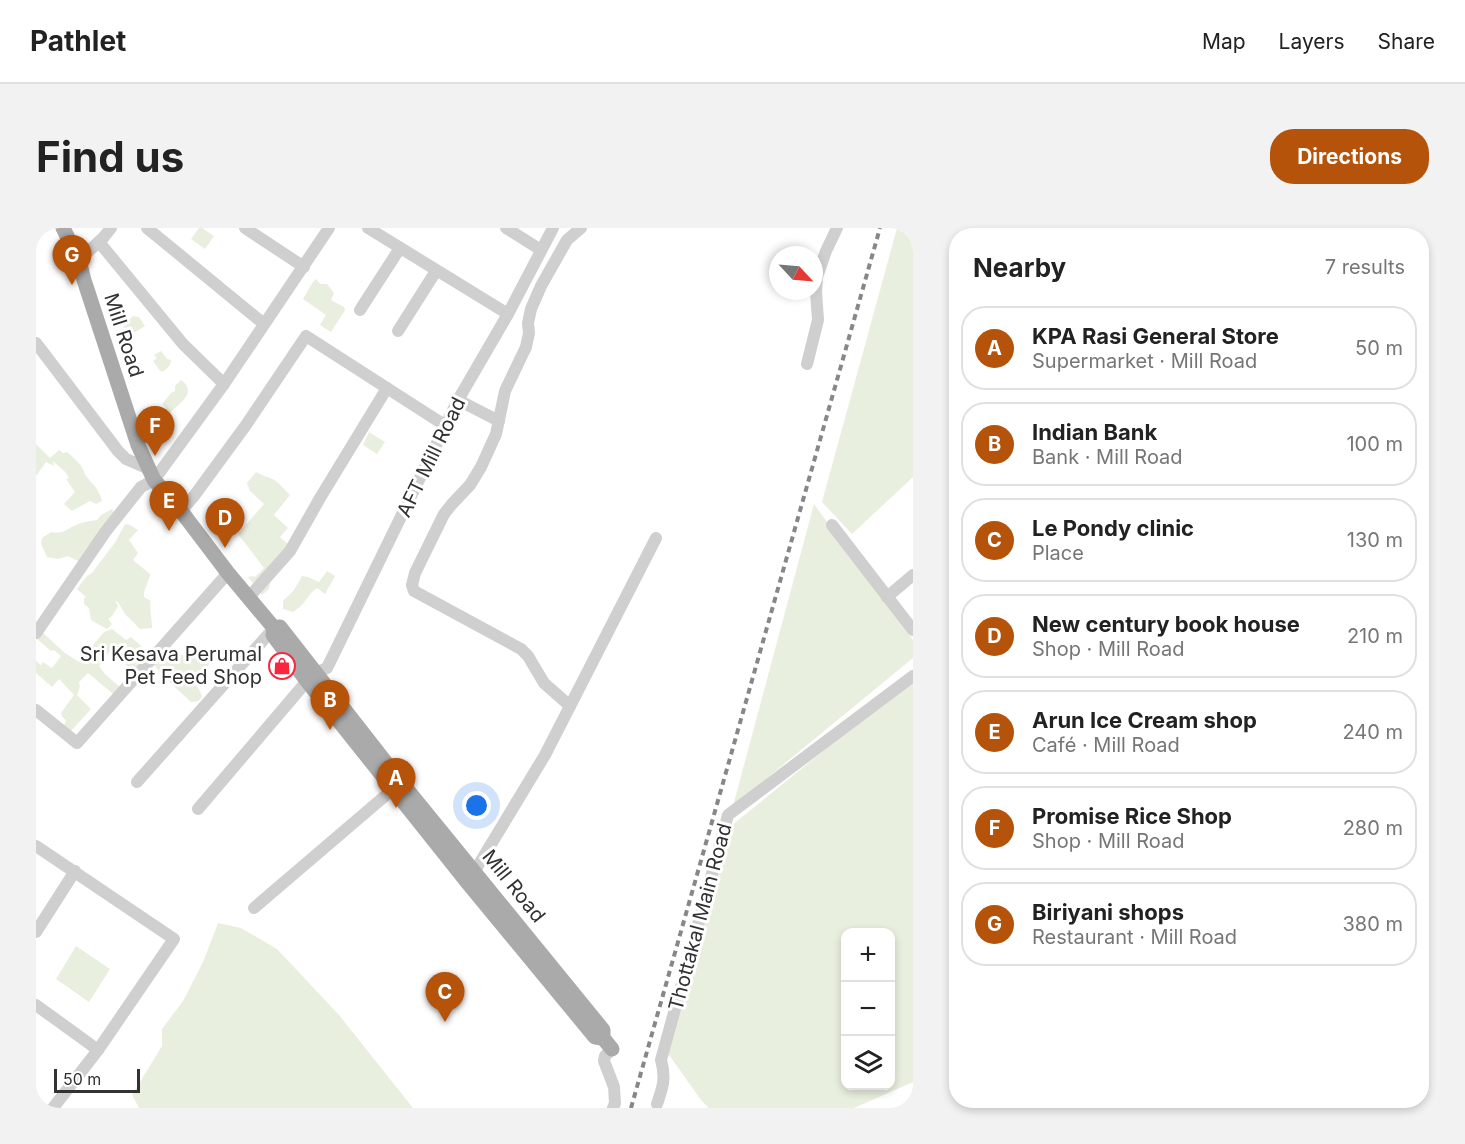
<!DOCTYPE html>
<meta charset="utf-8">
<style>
:root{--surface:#fff;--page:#f2f2f2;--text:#222;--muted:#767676;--line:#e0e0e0;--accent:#b45309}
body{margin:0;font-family:Inter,sans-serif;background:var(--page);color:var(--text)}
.controls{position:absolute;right:18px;bottom:18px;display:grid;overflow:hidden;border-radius:12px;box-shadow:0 3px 9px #0003}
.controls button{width:54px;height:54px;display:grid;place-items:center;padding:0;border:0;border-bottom:2px solid var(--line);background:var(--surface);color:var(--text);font:30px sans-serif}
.compass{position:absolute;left:733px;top:18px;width:54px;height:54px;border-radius:50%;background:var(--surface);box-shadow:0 3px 9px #0003;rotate:116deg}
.scale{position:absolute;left:18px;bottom:15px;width:86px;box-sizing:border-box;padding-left:6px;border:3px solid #323232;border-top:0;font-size:16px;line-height:21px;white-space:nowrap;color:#323232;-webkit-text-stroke:4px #fff;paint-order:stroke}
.you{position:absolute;left:441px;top:578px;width:21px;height:21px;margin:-15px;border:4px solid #fff;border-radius:50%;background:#1a73e8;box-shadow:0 0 0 9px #1a73e833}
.badge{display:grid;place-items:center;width:39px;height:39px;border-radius:50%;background:var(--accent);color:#fff;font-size:20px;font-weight:700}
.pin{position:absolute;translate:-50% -50px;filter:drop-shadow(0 2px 3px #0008)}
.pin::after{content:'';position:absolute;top:32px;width:21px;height:18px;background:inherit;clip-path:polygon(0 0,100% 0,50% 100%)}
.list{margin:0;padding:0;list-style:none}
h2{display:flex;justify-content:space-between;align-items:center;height:78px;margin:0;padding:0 24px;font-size:26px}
h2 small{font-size:20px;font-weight:400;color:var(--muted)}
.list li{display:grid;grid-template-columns:39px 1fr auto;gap:18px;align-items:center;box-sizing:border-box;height:84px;margin:0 12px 12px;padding:0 12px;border:2px solid var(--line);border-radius:24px}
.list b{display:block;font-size:22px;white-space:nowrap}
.list p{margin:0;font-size:20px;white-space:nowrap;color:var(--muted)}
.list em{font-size:20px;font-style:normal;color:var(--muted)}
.icon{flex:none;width:33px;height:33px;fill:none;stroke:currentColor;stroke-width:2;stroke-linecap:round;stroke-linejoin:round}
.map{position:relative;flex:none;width:877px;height:880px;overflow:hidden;border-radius:24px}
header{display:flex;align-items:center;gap:36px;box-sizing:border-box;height:84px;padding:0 30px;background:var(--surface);border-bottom:2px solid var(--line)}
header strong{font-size:28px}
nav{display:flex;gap:33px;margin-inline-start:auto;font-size:21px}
.intro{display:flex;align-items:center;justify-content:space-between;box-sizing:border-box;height:144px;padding:0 36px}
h1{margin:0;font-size:42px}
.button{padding:15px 27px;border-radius:24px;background:var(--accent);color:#fff;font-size:21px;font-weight:700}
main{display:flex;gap:36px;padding:0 36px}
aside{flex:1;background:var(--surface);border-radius:24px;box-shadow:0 3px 9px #0003}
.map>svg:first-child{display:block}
.green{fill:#e9efdf;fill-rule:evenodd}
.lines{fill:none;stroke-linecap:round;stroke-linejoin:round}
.minor{stroke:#cfcfcf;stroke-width:12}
.major{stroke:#aaa;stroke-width:15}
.rail{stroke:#878787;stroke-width:4;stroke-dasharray:6 4.5;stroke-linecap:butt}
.labels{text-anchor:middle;stroke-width:6;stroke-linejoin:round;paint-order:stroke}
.street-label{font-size:20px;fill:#323232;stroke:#fff}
.poi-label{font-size:20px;fill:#323232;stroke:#fff;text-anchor:end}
</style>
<header>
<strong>Pathlet</strong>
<nav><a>Map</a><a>Layers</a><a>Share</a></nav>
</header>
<div class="intro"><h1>Find us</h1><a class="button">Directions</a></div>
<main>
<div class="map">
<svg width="877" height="880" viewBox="0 0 877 880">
<rect width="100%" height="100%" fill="#fff"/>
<g class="green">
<polygon points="163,0 166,0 178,8 169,21 155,11"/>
<polygon points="861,0 877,0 877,249 816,306 786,274"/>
<path d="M 280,51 L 284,56 L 291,56 L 298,65 L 295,72 L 308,79 L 309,82 L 295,104 L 284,97 L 290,87 L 267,71 C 271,65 275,55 280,51 Z"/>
<polygon points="97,88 103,89 109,98 93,108 87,99 93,95 93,92"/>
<path d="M 125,123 L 131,131 L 135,132 C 135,138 130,142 125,144 L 117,133 L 121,130 L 118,127 Z"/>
<path d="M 145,152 C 162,164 144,175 134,185 L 126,176 L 135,165 L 139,163 L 139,158 Z"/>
<polygon points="333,204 349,214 341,226 327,217"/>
<path d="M 0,216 L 14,230 L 23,222 L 27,225 L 31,224 C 38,230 48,238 49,247 C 57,256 63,261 66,273 L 60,276 L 54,273 L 36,283 L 28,276 L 39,264 L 30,251 L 33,250 C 29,241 23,240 17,233 L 18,238 L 10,234 L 0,248 Z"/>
<path d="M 220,244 C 225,247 229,248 234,250 C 242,253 248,261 254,267 L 238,287 L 252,300 L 244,309 L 254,318 L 235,351 L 233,361 L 226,367 L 212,349 L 216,348 L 219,349 L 228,340 L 202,306 L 228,276 L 214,263 L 211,255 Z"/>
<polygon points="778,276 877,412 877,430 697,578"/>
<path d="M 76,281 L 79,286 L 44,334 L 32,328 L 22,331 L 11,329 L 5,316 L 6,310 L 15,304 C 27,307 30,301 40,297 C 46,294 54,293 61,292 L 65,287 Z"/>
<path d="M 89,296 L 94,297 L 102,302 L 93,312 L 102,325 L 97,332 L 114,346 C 113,354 107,362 108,369 L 115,373 C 113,381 116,391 116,400 L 104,401 L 89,386 L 82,374 L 79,373 L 82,378 L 76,388 L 72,391 L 76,396 L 71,401 L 55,392 L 53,380 L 48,376 L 48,370 L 50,369 L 41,361 L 51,348 L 56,345 L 80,313 Z"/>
<polygon points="291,343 299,348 289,366 281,360 277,363 265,378 257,384 247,381 247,373 258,362 266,348 272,349 283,354"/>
<polygon points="76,401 90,412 95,409 115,427 100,445 73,424 63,438 69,446 87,462 81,469 52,445 43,454 44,459 41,467 55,481 34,504 28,498 30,492 27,490 25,485 38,467 23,451 16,459 0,445 0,433 5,437 7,434 16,440 25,428 18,422 15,423 1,411 6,404 29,425 43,434 68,404"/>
<path d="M 133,422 L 151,429 L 159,422 L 162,422 L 171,427 L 174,433 L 171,441 L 158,455 L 163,461 L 166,468 C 164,473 161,474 155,474 L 126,447 L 116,434 L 129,423 Z"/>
<path d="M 877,450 L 877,854 L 818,880 L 673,880 L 665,872 L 631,824 L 695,598 ZM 810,704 L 854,704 L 854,858 L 810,858 Z"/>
<polygon points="182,695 205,700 241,721 303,787 377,880 103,880 96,867 126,818 126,801 147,773 167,734"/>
<polygon points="40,718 74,741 53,774 20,751"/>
</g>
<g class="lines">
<g class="minor">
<polyline points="111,0 228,96"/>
<polyline points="209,0 268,39"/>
<polyline points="332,0 472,86"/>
<polyline points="470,0 505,22"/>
<polyline points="63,14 147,116 188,156"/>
<polyline points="43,32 67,10 75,0"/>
<polyline points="324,82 364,20"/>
<polyline points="362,103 400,43"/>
<polyline points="0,115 82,223 90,231 113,241"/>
<polyline points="771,136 782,92 780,64 781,49 790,23 801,0"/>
<polyline points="422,172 463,193"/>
<polyline points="145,283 158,268 210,197 270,108 410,198"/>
<polyline points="796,297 877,402"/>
<polyline points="213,369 254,323 284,270 351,160"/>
<polyline points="851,369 877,347"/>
<polyline points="0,405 70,303 105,259 118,252 188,156 293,0"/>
<polyline points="534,478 508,455 492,428 485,421 378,363 376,357 379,345 408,286 416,276 434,257 445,239 460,206 469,163 490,119 493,105 492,95 495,81 505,58 531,12 545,0"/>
<polyline points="0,482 41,515 192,345"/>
<polyline points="101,554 238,400"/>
<polyline points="162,581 271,453 279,445 291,440 422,172 472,86 517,0"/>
<polyline points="0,618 138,711 62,822 17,880"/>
<polyline points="434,651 509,527 620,310"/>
<polyline points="218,680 363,556"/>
<polyline points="0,704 39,643"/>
<polyline points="0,777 62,822"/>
<polyline points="576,821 569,828 568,833 578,859 579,875 577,880"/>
<path d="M 621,876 C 627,859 630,850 625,832 L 692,587 L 877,448"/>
</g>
<g class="major">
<polyline points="27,0 43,32 48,52 102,217 118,252 145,283 192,345 238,400 237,407 271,453 432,655 559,809 567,810"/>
<polyline points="238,400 244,399 365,554 567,802 567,810 576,821"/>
</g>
<polyline class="rail" points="595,880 844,0"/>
</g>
<defs>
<symbol id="shop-ring" viewBox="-11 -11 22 22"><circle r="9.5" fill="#fff" stroke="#f6273f" stroke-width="1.5"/><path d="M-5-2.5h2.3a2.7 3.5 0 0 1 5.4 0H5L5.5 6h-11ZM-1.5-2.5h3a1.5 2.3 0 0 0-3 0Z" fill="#f6273f"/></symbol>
</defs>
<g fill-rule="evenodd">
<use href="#shop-ring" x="231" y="423" width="30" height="30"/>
</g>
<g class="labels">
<g class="street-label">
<text transform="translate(88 107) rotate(72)" y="7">Mill Road</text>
<text transform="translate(395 229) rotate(-64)" y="7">AFT Mill Road</text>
<text transform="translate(478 658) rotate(51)" y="7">Mill Road</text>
<text transform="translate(664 689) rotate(-75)" y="7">Thottakal Main Road</text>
</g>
<g class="poi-label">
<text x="226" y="433">Sri Kesava Perumal<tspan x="226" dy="23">Pet Feed Shop</tspan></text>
</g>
</g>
</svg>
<div class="controls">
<button>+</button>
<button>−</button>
<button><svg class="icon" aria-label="layers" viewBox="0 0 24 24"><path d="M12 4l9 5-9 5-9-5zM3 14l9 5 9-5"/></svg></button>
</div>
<svg class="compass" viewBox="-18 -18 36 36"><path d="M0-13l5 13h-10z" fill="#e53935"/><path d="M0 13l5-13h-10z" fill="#767676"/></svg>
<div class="scale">50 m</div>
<div class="you"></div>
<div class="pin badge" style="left:360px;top:580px">A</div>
<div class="pin badge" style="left:294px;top:502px">B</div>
<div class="pin badge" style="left:409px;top:794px">C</div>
<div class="pin badge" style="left:189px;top:320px">D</div>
<div class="pin badge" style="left:133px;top:303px">E</div>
<div class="pin badge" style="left:119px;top:228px">F</div>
<div class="pin badge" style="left:36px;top:57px">G</div>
</div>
<aside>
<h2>Nearby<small>7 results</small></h2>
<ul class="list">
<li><span class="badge">A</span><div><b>KPA Rasi General Store</b><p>Supermarket · Mill Road</p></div><em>50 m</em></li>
<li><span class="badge">B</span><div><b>Indian Bank</b><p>Bank · Mill Road</p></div><em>100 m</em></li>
<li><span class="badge">C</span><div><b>Le Pondy clinic</b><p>Place</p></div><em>130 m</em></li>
<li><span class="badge">D</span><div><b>New century book house</b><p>Shop · Mill Road</p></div><em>210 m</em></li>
<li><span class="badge">E</span><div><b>Arun Ice Cream shop</b><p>Café · Mill Road</p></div><em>240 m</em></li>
<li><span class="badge">F</span><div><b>Promise Rice Shop</b><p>Shop · Mill Road</p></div><em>280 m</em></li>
<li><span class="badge">G</span><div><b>Biriyani shops</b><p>Restaurant · Mill Road</p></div><em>380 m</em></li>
</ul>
</aside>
</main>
